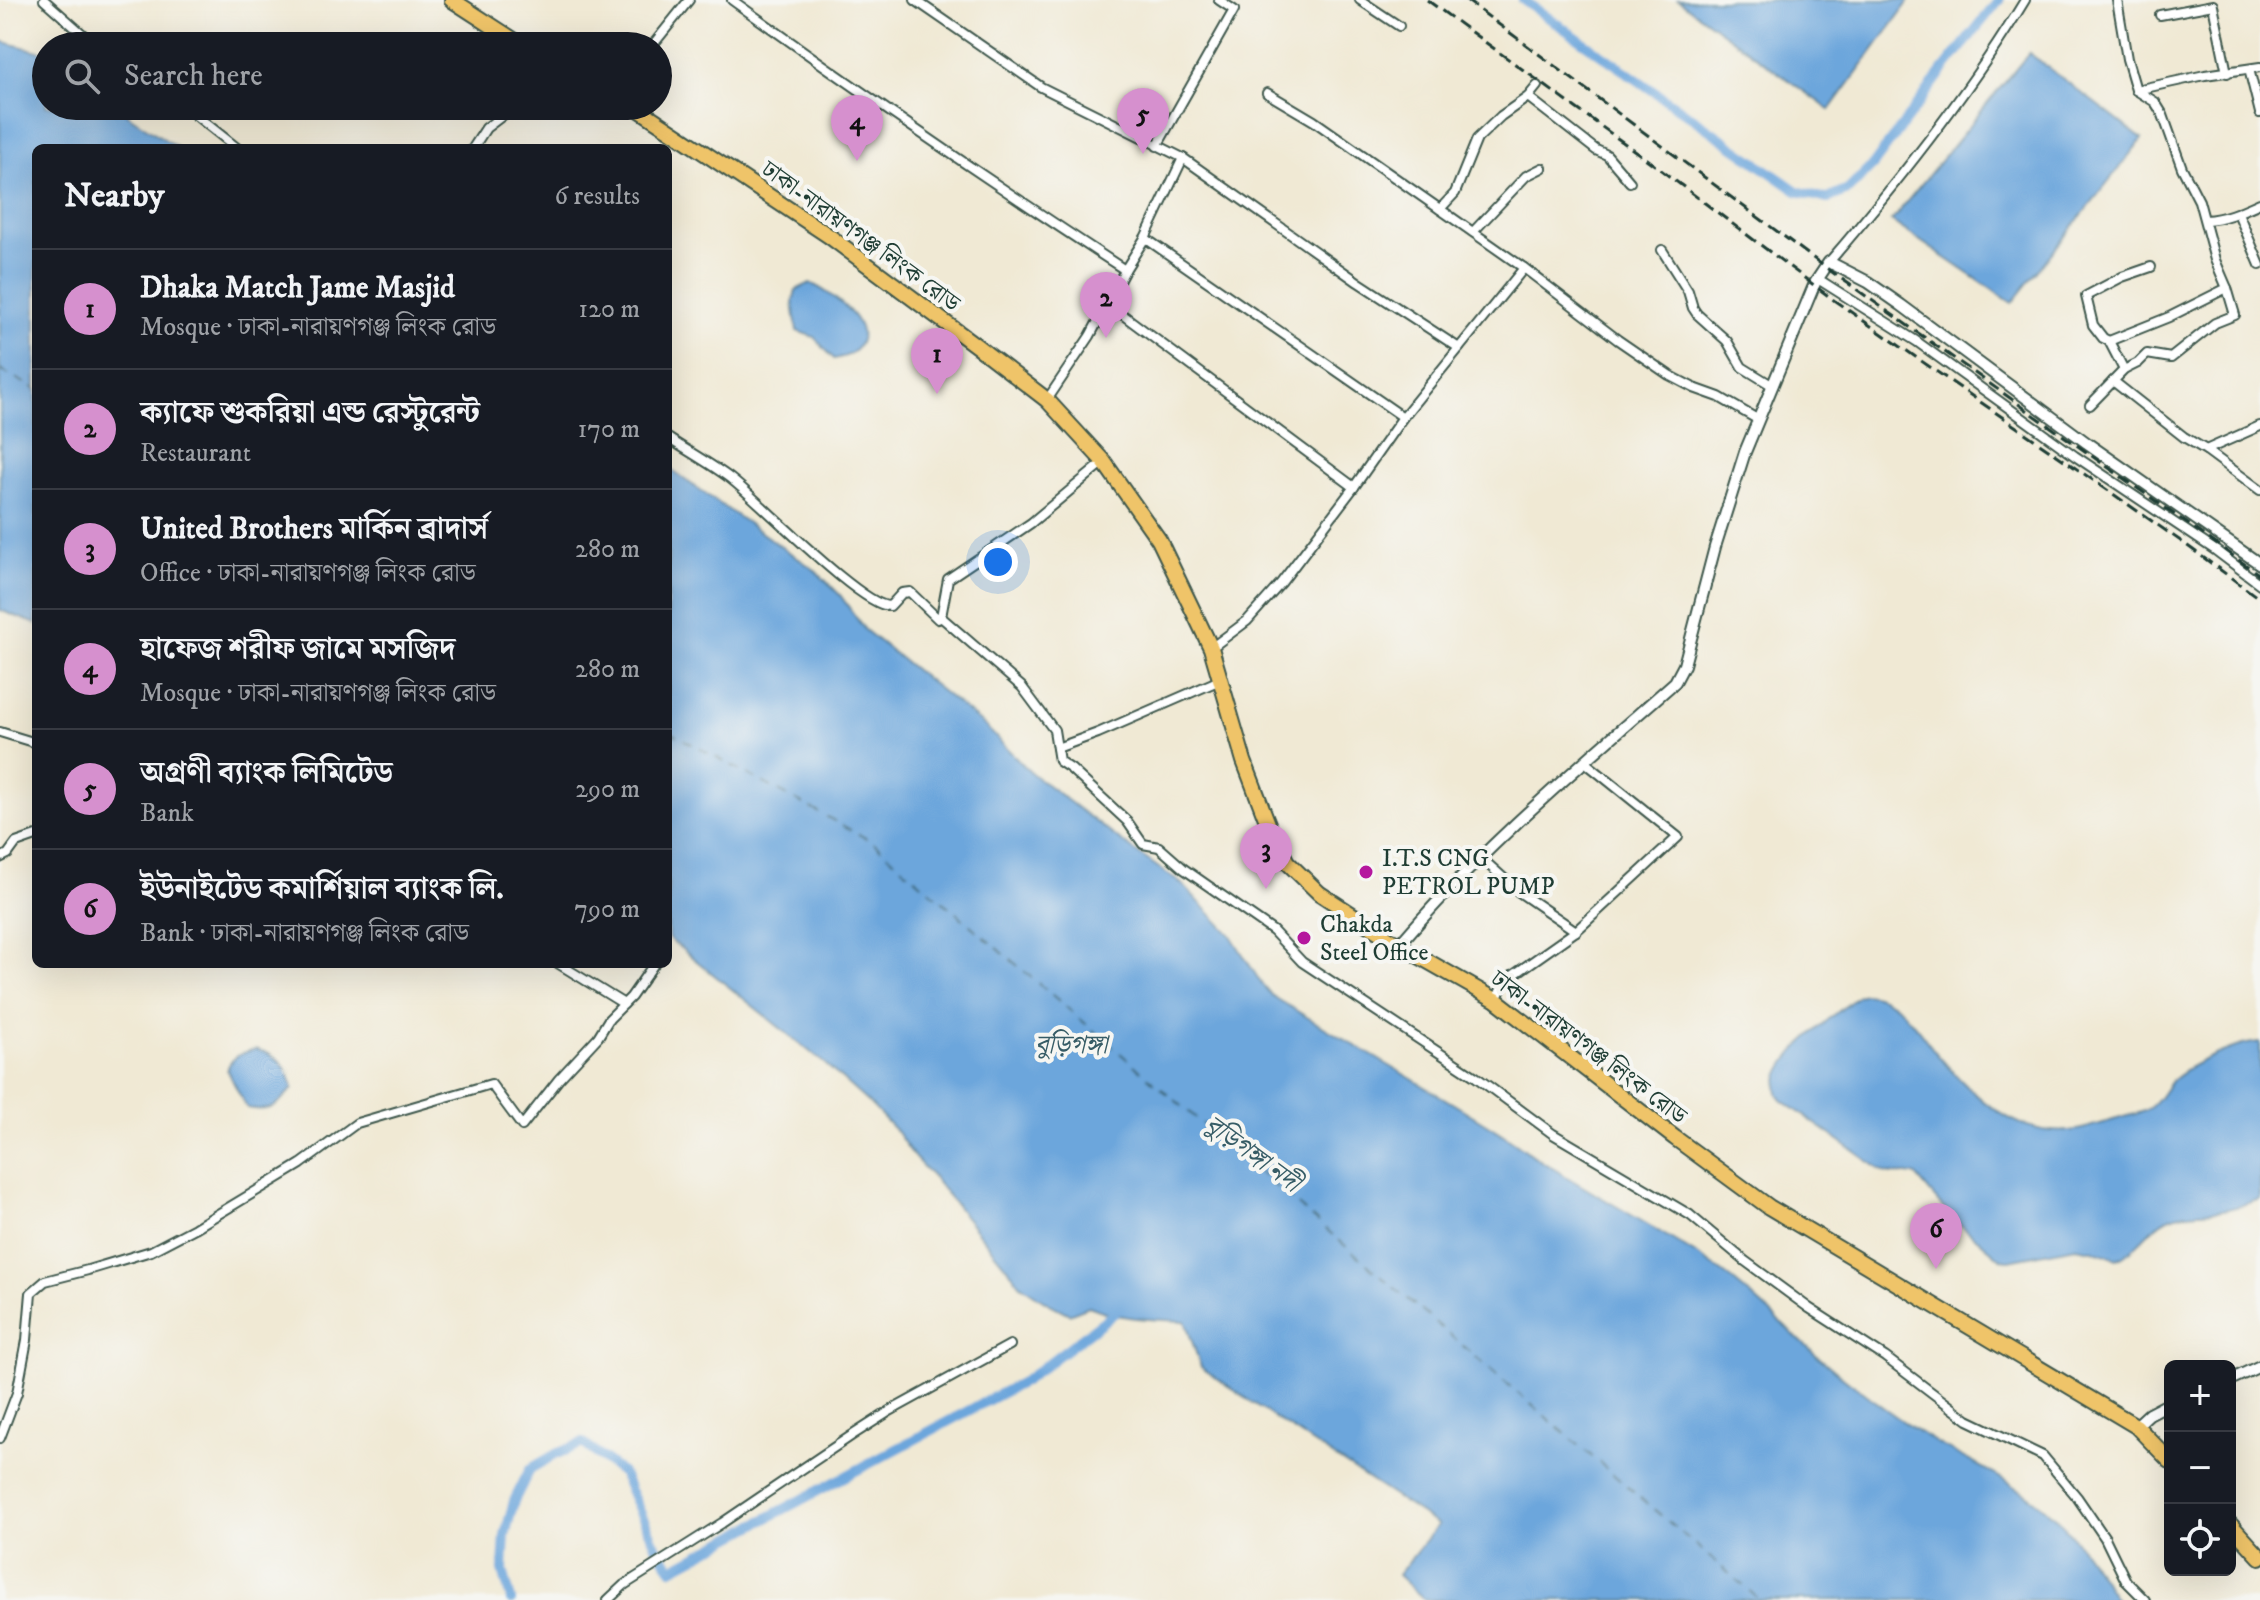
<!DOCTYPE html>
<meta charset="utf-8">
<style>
:root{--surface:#171b24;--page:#242831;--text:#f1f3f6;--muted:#9ea1a6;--line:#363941;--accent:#d690ce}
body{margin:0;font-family:"IM FELL DW Pica","Noto Serif Bengali",serif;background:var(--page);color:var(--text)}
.controls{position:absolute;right:24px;bottom:24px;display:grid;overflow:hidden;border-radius:12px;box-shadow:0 8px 32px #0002}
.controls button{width:72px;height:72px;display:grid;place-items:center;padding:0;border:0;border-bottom:2px solid var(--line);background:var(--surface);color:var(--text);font:40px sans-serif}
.you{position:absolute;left:998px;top:562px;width:28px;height:28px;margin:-20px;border:6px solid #fff;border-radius:50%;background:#1a73e8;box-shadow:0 0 0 12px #1a73e833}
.badge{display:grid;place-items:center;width:52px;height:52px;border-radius:50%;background:var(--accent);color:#111;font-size:26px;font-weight:700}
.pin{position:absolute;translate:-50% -66px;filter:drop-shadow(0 2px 4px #0008)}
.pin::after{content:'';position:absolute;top:42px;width:28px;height:24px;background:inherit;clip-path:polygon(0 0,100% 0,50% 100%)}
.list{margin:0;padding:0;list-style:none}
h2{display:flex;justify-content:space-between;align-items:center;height:104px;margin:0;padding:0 32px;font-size:34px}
h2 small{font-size:26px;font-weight:400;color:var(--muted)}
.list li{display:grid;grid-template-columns:52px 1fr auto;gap:24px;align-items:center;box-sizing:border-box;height:120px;padding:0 32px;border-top:2px solid var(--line)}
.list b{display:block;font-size:30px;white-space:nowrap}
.list p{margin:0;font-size:26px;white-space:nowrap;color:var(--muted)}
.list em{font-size:26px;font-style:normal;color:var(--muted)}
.icon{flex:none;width:44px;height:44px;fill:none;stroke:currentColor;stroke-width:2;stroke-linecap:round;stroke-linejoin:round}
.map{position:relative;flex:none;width:2260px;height:1600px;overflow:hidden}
.search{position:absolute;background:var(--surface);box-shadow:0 8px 32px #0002;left:32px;top:32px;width:640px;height:88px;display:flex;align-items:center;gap:20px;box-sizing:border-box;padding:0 28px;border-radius:44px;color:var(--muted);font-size:30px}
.panel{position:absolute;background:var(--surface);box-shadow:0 8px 32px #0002;left:32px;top:144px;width:640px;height:824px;border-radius:12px}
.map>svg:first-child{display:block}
.water{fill:#6ca6dc;stroke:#467288;stroke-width:2}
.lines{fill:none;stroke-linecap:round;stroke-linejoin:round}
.canal{stroke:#6ca6dc;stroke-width:10}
.ferry{stroke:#365c66;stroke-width:2;stroke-dasharray:10 8;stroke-linecap:butt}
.minor-casing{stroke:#3e574c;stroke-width:12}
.tertiary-casing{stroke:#3e574c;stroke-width:14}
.trunk-casing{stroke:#3e574c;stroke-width:18}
.minor{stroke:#fff;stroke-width:8}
.tertiary{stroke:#fff;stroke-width:10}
.trunk{stroke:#efc469;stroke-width:14}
.rail{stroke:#1f3d34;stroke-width:3;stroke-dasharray:12 6;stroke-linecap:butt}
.poi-dot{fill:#b5179e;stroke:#f6f6f2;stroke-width:3}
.labels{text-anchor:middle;stroke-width:8;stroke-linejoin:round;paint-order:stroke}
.street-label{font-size:24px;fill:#1f3d34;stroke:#f6f6f2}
.poi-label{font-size:24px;fill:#1f3d34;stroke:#f6f6f2;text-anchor:start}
.water-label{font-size:26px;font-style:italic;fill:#365c66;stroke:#f6f6f2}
</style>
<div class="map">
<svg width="2260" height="1600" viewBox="0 0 2260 1600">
<rect width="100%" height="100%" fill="#f6f6f2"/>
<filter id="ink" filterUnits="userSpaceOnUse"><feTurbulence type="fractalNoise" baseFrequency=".0125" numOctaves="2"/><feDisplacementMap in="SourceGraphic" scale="16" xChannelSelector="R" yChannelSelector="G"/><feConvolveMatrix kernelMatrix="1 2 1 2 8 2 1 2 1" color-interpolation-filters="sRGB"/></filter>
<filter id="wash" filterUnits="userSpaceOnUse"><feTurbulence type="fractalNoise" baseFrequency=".006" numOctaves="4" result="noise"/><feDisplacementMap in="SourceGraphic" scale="32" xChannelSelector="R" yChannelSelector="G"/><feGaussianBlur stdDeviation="1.8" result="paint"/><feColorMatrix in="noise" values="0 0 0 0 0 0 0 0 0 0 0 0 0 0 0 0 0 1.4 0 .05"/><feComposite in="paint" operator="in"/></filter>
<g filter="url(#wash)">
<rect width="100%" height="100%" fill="#f0e9d4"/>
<g class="water">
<polygon points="1678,0 1910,0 1830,110"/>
<polygon points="0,41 46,53 46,106 118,106 132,118 178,148 36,148 36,624 0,610"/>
<polygon points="2029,53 2142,139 2012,303 1891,221"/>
<path d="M 810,283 C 830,292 883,328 852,353 C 848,356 839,358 834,359 L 814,337 L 797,331 L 793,302 L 796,290 Z"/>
<path d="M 668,468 L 815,570 L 840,595 L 865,630 L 984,725 L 1030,772 L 1129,847 L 1182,884 L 1230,934 L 1261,983 L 1271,995 C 1346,1042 1424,1084 1499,1132 C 1518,1144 1535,1158 1554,1169 C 1604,1200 1656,1228 1705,1260 C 1759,1296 1800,1346 1853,1385 C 1878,1404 1905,1424 1932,1440 C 1970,1463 2012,1480 2046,1509 C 2075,1534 2095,1568 2116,1600 L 1425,1600 L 1398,1575 L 1438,1525 L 1273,1417 L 1201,1367 L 1185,1321 C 1151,1319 1120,1320 1089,1306 L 1069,1314 L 1046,1302 L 1021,1285 L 932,1176 L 915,1158 L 896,1131 L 873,1107 L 824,1063 L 668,938 Z"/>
<path d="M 1864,994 C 1899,995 1917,1030 1937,1054 C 1964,1086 2000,1123 2043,1130 C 2072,1135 2093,1126 2120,1118 C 2129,1115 2141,1114 2149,1108 C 2159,1102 2164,1089 2172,1080 C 2187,1065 2238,1043 2260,1042 L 2260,1199 C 2248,1203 2236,1208 2223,1210 C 2204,1213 2184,1210 2166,1219 C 2147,1229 2136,1251 2117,1259 L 2093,1250 L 2076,1247 L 2009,1260 L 2001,1259 L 1950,1216 L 1916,1176 C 1906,1171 1897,1178 1882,1171 L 1782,1100 C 1757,1069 1837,1013 1858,996 Z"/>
<path d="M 256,1049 C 279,1056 287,1065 293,1088 C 278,1106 271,1113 247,1108 L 227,1070 C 230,1057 243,1052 256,1049 Z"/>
</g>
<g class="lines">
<g class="canal">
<polyline points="1523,0 1797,191 1827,199 1848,190 1873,165 1944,69 1999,0"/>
<polyline points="511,1600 503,1570 505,1535 514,1501 530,1469 556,1454 583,1443 622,1473 658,1550 672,1569 1026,1380 1121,1308"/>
</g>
<g class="ferry">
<polyline points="0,370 36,389"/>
<polyline points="668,731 873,842 1760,1600"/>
</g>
</g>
</g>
<g filter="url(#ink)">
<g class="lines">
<defs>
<g id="minor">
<polyline points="44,0 96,46"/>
<path d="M 732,0 C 861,93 992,183 1125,270"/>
<polyline points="915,0 1041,87 1183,158 1358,282 1459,348"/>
<polyline points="1360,0 1399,26"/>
<polyline points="2160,15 2213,5 2227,73"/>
<polyline points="652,46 689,0"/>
<polyline points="2249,69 2260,113"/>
<polyline points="2136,90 2205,75 2260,67"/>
<polyline points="1267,93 1314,121 1524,268 1618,340 1669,375 1694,388 1719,397 1757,419"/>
<polyline points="1528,97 1596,150 1607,155 1630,182"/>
<polyline points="184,106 237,148"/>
<polyline points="1157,146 1234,10 1219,0"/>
<polyline points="473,148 486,128 515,106"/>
<polyline points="1440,209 1455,193 1477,139 1501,116 1528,97 1537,86"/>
<polyline points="2238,213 2260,265"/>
<path d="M 2205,220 C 2225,219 2242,211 2260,203"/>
<polyline points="1473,232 1526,176 1542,168"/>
<polyline points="1145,238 1403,417"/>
<polyline points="1662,250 1688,291 1693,308 1697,314 1727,341 1742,367 1773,386"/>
<path d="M 1829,262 C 1899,181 1969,93 2025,0"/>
<polyline points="1818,279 1916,341 2075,456 2215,550 2260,584"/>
<polyline points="1107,303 1354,487"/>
<polyline points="2109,341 2169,317 2227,288"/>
<polyline points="2124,370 2109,341 2103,338 2093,325 2086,296 2122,277 2151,267"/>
<polyline points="2113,381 2184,437 2206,450 2260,426"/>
<polyline points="1047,400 1090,336 1125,270 1145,238 1183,158"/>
<polyline points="2090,405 2124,370 2138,363 2147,354 2171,358 2215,323 2235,315 2227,288 2215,260 2199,201 2182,168 2163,115 2155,102 2136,90 2127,59 2117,0"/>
<path d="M 668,438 C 689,452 711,464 731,479 C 760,501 862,607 890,606 L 902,593 L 910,592 L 938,619 L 941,617 L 948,579 L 1031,523 L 1104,462"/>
<polyline points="2206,450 2260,490"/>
<polyline points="941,617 1022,687 1054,730 1059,761 1071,769 1127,821 1143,844 1159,847 1184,869 1273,931 1302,962 1476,1077 1553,1134 1690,1215 1745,1261 1809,1308 1885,1357 1968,1420 2043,1456 2077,1497 2105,1538 2126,1581 2145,1600"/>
<polyline points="1211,648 1247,621 1281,583 1354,487 1403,417 1524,268"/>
<polyline points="0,732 36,743"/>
<polyline points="1057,748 1098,733 1220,680"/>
<polyline points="1480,857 1519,892 1576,931"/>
<polyline points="0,858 8,854 16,843 36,836"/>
<polyline points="559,964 624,1004"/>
<polyline points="1496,1000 1505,981 1576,931 1678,837 1586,763"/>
<polyline points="0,1438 17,1393 27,1340 31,1293 45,1281 88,1270 151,1251 195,1228 301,1164 357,1123 491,1084 522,1126 559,1079 598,1037 609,1019 631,997 654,964"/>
<polyline points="608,1600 624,1585 722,1523 851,1436 890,1411 1010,1345"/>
</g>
<g id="tertiary">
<path d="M 1399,945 C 1481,848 1580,766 1675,682 L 1684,665 L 1715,547 L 1745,452 L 1815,283 L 1829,262 L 1868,282 L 1901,305 L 2087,443 L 2260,564"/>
<polyline points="2230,1380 2260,1366"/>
<polyline points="2136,1426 2149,1414 2170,1403"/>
</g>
<g id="trunk">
<polyline points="452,0 523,46"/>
<polyline points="634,106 829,236 978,347 1047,400 1104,462 1159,540 1211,648 1244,761 1270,829 1287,862 1319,893 1399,945 1496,1000 1675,1138 1769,1207 2136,1426 2170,1461"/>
<polyline points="2230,1524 2260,1557"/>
</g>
</defs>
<use href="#minor" class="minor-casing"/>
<use href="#tertiary" class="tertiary-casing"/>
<use href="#trunk" class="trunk-casing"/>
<use href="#minor" class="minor"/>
<use href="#tertiary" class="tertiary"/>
<use href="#trunk" class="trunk"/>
<g class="rail">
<polyline points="1427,0 1653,164 1835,301 2185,544 2260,599"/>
<polyline points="1466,0 1825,267 2260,575"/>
</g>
</g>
</g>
<g class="poi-dot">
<circle cx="1366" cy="872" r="8"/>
<circle cx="1304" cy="938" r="8"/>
</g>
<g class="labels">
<g class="street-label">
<text transform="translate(861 236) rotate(36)" y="8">ঢাকা-নারায়ণগঞ্জ লিংক রোড</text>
<text transform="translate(1589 1047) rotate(37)" y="8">ঢাকা-নারায়ণগঞ্জ লিংক রোড</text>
</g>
<g class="poi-label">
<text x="1382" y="866">I.T.S CNG<tspan x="1382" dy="28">PETROL PUMP</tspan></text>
<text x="1320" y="932">Chakda<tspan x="1320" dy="28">Steel Office</tspan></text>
</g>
<g class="water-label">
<text x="1071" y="1053">বুড়িগঙ্গা</text>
<text transform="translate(1253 1153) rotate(36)" y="9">বুড়িগঙ্গা নদী</text>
</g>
</g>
</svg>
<div class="controls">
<button>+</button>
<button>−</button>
<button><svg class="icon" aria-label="locate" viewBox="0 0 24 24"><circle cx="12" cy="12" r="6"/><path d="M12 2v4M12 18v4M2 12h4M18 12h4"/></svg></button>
</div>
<div class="you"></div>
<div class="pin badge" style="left:937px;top:394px">1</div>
<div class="pin badge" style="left:1106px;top:338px">2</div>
<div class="pin badge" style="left:1266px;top:889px">3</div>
<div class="pin badge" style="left:857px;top:161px">4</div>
<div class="pin badge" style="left:1143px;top:154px">5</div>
<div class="pin badge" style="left:1936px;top:1269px">6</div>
<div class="search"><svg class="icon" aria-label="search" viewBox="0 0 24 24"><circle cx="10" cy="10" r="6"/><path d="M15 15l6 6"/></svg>Search here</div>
<section class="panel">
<h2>Nearby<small>6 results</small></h2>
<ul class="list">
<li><span class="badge">1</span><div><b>Dhaka Match Jame Masjid</b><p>Mosque · ঢাকা-নারায়ণগঞ্জ লিংক রোড</p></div><em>120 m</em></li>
<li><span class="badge">2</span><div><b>ক্যাফে শুকরিয়া এন্ড রেস্টুরেন্ট</b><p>Restaurant</p></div><em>170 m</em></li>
<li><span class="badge">3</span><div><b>United Brothers মার্কিন ব্রাদার্স</b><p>Office · ঢাকা-নারায়ণগঞ্জ লিংক রোড</p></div><em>280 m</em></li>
<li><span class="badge">4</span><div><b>হাফেজ শরীফ জামে মসজিদ</b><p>Mosque · ঢাকা-নারায়ণগঞ্জ লিংক রোড</p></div><em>280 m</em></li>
<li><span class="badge">5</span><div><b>অগ্রণী ব্যাংক লিমিটেড</b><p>Bank</p></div><em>290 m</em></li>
<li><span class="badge">6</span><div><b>ইউনাইটেড কমার্শিয়াল ব্যাংক লি.</b><p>Bank · ঢাকা-নারায়ণগঞ্জ লিংক রোড</p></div><em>790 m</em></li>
</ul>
</section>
</div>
